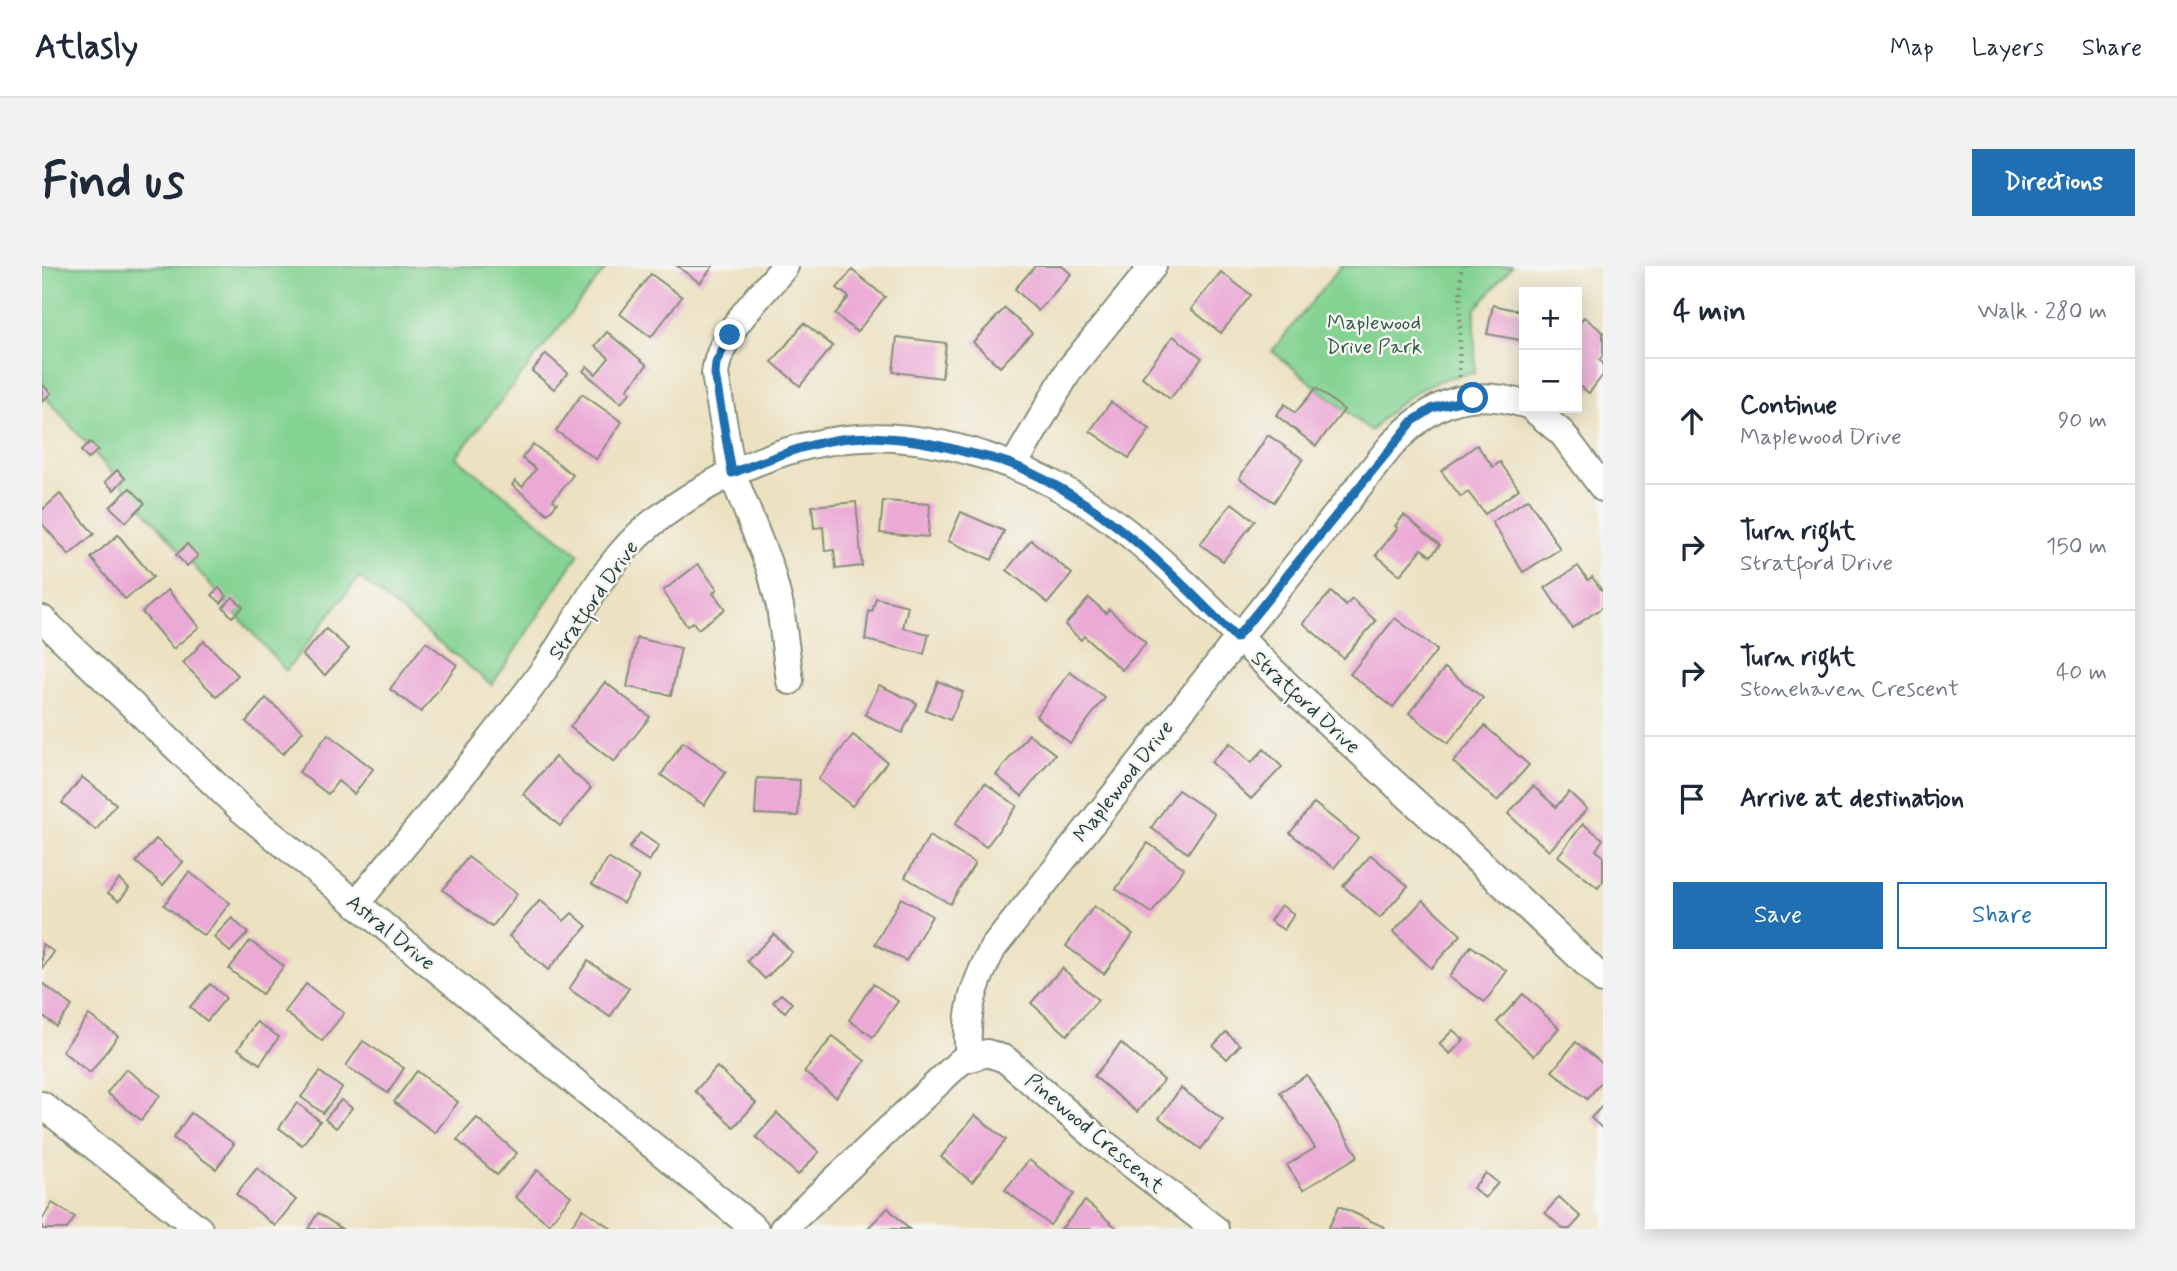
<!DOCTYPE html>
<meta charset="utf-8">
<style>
:root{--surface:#fff;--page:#f2f2f3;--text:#1f2937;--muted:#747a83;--line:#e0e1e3;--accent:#1f6fb2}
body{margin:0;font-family:Mynerve,sans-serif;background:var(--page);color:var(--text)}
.controls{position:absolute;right:21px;top:21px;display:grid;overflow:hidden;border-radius:0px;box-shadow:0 4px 18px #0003}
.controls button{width:63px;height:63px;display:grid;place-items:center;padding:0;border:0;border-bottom:2px solid var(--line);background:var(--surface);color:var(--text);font:35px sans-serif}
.stop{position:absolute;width:21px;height:21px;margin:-16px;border:5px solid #1f6fb2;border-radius:50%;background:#fff}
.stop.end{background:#1f6fb2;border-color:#fff;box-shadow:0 2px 7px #0008}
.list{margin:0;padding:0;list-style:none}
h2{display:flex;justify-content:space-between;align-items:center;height:91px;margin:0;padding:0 28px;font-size:30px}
h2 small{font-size:23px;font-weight:400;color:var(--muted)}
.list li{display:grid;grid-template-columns:46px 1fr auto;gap:21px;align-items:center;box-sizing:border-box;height:126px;padding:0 28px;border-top:2px solid var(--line)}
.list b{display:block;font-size:26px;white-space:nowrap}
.list p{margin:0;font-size:23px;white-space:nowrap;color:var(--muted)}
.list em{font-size:23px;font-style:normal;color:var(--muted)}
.actions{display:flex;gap:14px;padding:21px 28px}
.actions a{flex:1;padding:16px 0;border:2px solid var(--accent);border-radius:0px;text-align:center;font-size:24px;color:var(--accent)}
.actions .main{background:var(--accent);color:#fff}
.icon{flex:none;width:38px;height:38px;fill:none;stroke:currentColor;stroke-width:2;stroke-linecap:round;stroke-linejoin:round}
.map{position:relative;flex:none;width:1561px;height:963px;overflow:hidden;border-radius:0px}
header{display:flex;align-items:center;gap:42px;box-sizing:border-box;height:98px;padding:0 35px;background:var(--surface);border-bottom:2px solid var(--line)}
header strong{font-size:33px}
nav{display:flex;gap:38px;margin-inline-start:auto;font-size:24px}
.intro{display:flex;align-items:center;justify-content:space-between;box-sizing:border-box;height:168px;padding:0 42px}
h1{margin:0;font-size:49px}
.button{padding:18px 32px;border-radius:0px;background:var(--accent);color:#fff;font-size:24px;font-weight:700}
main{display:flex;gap:42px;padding:0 42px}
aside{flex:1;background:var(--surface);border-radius:0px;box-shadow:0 4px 18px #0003}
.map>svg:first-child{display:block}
.green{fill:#84d392;stroke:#528863;stroke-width:2}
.building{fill:#eba9d5}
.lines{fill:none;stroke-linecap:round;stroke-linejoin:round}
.street-casing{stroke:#868f7a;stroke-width:30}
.path{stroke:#868f7a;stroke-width:4.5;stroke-dasharray:2 5;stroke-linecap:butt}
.street{stroke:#fff;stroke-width:26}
.route{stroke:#1f6fb2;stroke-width:9}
.labels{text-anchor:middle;stroke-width:5;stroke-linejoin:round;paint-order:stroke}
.park-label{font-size:21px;fill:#335b47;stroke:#f6f6f2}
.street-label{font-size:21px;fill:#1f3d34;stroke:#f6f6f2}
</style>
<header>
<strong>Atlasly</strong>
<nav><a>Map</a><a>Layers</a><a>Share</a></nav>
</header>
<div class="intro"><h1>Find us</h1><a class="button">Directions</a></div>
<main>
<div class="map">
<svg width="1561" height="963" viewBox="0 0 1561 963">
<rect width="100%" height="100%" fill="#f6f6f2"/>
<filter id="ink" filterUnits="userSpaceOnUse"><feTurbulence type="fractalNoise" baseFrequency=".0143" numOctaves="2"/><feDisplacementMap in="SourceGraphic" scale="14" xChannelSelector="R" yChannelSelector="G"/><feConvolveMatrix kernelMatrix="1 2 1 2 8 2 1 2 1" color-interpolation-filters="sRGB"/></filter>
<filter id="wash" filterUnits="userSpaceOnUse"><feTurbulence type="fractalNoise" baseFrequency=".00686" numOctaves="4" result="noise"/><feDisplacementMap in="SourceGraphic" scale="28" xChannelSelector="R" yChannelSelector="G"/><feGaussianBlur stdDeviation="1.57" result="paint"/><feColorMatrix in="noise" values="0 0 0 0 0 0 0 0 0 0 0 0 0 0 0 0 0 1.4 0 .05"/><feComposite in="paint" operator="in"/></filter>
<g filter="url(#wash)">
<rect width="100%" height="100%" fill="#ece1c1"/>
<g class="green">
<polygon points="0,0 566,0 414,191 537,288 450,419 317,311 244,405 0,127"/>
<path d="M 1299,0 L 1470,0 L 1433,44 L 1433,107 C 1388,111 1358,132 1329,165 L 1230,85 Z"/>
</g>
<g id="blocks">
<g class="building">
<polygon points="635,0 671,0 658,17"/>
<polygon points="993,0 1020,0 1029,8 996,45 973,23"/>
<polygon points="810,4 843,31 815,66 793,48 807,31 795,22"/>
<polygon points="1179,6 1209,29 1179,67 1149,43"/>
<polygon points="609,8 640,31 609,71 578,48"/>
<polygon points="1451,39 1482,46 1482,81 1478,74 1445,68"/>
<polygon points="963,42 990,67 958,101 931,76"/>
<polygon points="1542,51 1561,66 1561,89 1557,94 1561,97 1561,109 1547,127 1535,118 1535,61"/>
<polygon points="762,57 791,80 758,120 730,96"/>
<polygon points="565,66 605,99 585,123 589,126 579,137 541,105 545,100 554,108 567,92 553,80"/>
<polygon points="1131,70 1160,92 1128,133 1100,111"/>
<polygon points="855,71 904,77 900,112 851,106"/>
<polygon points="504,88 526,107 512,123 490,105"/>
<polygon points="0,118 9,127 0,136"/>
<polygon points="1274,122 1302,144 1274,180 1234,149 1243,138 1253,147"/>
<polygon points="540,128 580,156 554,193 514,165"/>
<polygon points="1069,136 1108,163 1087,192 1048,165"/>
<polygon points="1226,169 1261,193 1232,236 1197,212"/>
<polygon points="48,176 56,184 46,193 39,185"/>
<polygon points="491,178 531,209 511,234 515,237 506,248 470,219 473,215 480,221 494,203 480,192"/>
<polygon points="1435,179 1451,201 1458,196 1477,223 1443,248 1426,226 1419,231 1399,205"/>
<polygon points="75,204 83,212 72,224 63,216"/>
<polygon points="88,222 103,237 84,256 68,241"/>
<polygon points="18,228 52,268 27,289 0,258 0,244"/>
<polygon points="1486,233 1518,283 1481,306 1450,256"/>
<polygon points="841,235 888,238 886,271 838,267"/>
<polygon points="814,236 820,300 794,303 792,284 783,285 781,261 772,262 770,240"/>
<polygon points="1190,237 1213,255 1181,295 1158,278"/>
<polygon points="919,246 962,265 950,294 906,275"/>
<polygon points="1362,249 1398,279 1389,290 1380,283 1358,309 1334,289 1356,262 1353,260"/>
<polygon points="76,269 111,311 83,333 49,292"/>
<polygon points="989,274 1030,308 1006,337 965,304"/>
<polygon points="145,278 156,290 145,300 134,289"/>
<polygon points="656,298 675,323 671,327 683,343 656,363 651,356 645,360 621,325"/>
<polygon points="1536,300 1546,314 1550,311 1561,326 1561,341 1530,362 1503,322"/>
<polygon points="177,322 185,330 179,337 170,329"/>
<polygon points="126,324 157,361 131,383 100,346"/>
<polygon points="1289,326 1304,340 1310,333 1334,355 1301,392 1261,357"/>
<polygon points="191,331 201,341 190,351 181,341"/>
<polygon points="834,332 866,340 861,362 887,368 882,388 823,374 827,345 830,346"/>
<polygon points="1047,332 1064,347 1067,343 1104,377 1080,404 1042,370 1039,374 1023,359"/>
<polygon points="1353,352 1395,384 1351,441 1308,408"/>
<polygon points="284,363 307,383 283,409 260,389"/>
<polygon points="595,372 639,382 629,429 585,421"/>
<polygon points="162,375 196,409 175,431 141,397"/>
<polygon points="384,376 415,399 379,446 348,423"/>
<polygon points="1403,402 1441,432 1406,477 1367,447"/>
<polygon points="1028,406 1063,432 1028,477 994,450"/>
<polygon points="896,415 921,426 908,454 884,444"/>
<polygon points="563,416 608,451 572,496 528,461"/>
<polygon points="837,419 875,437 860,467 823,449"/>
<polygon points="224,432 261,465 241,488 204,456"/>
<polygon points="1443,460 1487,499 1455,535 1411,496"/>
<polygon points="286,468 331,503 312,528 296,515 286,528 257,506"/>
<polygon points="987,468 1013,488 980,530 954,509"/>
<polygon points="811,469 845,496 810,540 776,513"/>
<polygon points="641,476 684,506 662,539 619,509"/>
<polygon points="1188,477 1209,497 1222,483 1240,501 1209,533 1169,496"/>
<polygon points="513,491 549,522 518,560 481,528"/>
<polygon points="40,511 74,538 54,564 20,537"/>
<polygon points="715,512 758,514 756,550 713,548"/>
<polygon points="943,517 975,540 944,581 913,558"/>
<polygon points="1491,520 1514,541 1527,526 1545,543 1507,585 1466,548"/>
<polygon points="1136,524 1172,548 1146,587 1109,562"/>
<polygon points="1272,537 1316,572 1292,602 1248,567"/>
<polygon points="1541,558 1561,573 1554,584 1561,590 1561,615 1556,622 1516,590"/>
<polygon points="598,567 617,580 607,595 587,582"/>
<polygon points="887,570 933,597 908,638 863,611"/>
<polygon points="114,573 141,596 121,619 94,596"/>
<polygon points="1106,577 1142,602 1110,647 1074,623"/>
<polygon points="1329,589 1366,620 1338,652 1301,620"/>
<polygon points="426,591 475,628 450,661 401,624"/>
<polygon points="566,592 597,611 581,637 550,618"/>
<polygon points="147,606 188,637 162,670 122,639"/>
<polygon points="77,613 87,622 77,635 66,627"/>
<polygon points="859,632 890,650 864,695 833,678"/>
<polygon points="498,634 522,655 530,647 545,660 506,704 467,670"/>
<polygon points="1381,634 1419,669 1389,702 1351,666"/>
<polygon points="1239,639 1252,648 1242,664 1228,655"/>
<polygon points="1052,640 1091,668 1062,708 1024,680"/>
<polygon points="190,652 206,667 188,686 172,671"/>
<polygon points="732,668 750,686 723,713 705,695"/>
<polygon points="208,675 242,700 220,728 187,703"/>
<polygon points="0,678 12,686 0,703"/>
<polygon points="1429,680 1465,705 1443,736 1407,711"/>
<polygon points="546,695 587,722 568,751 527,723"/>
<polygon points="1020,702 1056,734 1025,769 989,737"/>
<polygon points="0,717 30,740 14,760 0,749"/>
<polygon points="168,718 184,732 165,755 148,741"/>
<polygon points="264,718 302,747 280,775 243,746"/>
<polygon points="831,718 856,735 831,771 807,754"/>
<polygon points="739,728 750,737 743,746 731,736"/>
<polygon points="1481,728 1517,762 1492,790 1455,756"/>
<polygon points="47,749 76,770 48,807 20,785"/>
<polygon points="215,756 237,771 218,798 196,783"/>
<polygon points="1411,764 1422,774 1408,788 1397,778"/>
<polygon points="1184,766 1198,779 1185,793 1171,780"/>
<polygon points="791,770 823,795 794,831 762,806"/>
<polygon points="321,775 362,802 346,827 304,800"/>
<polygon points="1534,776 1561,798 1561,814 1545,833 1510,805"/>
<polygon points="1079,777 1122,814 1095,846 1052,810"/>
<polygon points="675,801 714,837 692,861 653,825"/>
<polygon points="84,803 118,829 99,854 65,827"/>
<polygon points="375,805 416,836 393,867 352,836"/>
<polygon points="278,806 300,822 281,847 259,831"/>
<polygon points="1265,809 1316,890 1261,924 1245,899 1273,882 1238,826"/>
<polygon points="1139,822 1181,854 1159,883 1117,852"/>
<polygon points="299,834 310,842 294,862 283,853"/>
<polygon points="255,837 278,855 260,879 237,862"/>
<polygon points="1561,839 1561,863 1549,852"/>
<polygon points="149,847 192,878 174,903 131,872"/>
<polygon points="735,847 777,886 756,909 714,871"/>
<polygon points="933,849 964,874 930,916 899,891"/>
<polygon points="435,852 475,887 455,909 415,874"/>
<polygon points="987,894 1032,928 1008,959 963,924"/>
<polygon points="215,902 254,934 233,960 194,928"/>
<polygon points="495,904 529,930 507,958 473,931"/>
<polygon points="1444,907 1456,917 1443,932 1431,922"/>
<polygon points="1517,931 1539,951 1528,963 1521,963 1503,947"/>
<polygon points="1043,935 1076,963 1019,963"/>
<polygon points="10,937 33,951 25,963 0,963 0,954"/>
<polygon points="1297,940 1342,961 1341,963 1286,963"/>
<polygon points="846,942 867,963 825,963"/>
<polygon points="541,943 570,963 527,963"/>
<polygon points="276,947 300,963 266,963"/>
</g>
</g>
</g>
<g filter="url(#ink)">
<use href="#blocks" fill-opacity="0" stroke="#868f7a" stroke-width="2"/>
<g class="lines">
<defs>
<g id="street">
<path d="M 743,0 C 718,31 677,67 673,108 L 690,207 L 728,302 L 738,340 L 748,415"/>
<polyline points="1490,142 1520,167 1561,222"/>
<polyline points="972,199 1027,104 1111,0"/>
<polyline points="0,353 201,545 713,963"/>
<path d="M 314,638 C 376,561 443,485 501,405 C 536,356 561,296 609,258 C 664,215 734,180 805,173 C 894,163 999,202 1069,254 C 1138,305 1195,373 1257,430 C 1359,524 1463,617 1561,714"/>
<path d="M 927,792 C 922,748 931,721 951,682 L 1348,181 C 1387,138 1424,120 1482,138"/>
<polyline points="0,839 157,963"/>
<polyline points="741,963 919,795 945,787 963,793 1054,871 1173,963"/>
</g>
</defs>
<use href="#street" class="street-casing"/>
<polyline class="path" points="1417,111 1419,0"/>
<use href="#street" class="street"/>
</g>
</g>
<g class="lines" filter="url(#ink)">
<path class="route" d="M 688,69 L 674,97 L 673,108 L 690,207 C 728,193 766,176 807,172 C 845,169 887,176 923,186 C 940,190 958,193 974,200 C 1063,237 1128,305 1194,372 L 1371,155 L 1391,142 L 1431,132"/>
</g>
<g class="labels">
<g class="park-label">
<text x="1332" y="63">Maplewood<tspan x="1332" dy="24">Drive Park</tspan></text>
</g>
<g class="street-label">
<text transform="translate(551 334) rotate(-55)" y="7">Stratford Drive</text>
<text transform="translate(1264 436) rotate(43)" y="7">Stratford Drive</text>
<text transform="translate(1081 515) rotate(-52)" y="7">Maplewood Drive</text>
<text transform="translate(349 666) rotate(39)" y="7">Astral Drive</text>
<text transform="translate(1053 867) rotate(40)" y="7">Pinewood Crescent</text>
</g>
</g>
</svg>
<div class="controls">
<button>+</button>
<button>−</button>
</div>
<div class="stop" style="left:1431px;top:132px"></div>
<div class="stop end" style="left:688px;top:69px"></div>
</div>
<aside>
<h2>4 min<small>Walk · 280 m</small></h2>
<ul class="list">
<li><svg class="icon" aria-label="ahead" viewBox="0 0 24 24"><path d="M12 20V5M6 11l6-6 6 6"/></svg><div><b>Continue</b><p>Maplewood Drive</p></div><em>90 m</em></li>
<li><svg class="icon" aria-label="right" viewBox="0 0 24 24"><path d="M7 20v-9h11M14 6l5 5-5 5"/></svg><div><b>Turn right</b><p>Stratford Drive</p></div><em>150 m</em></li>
<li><svg class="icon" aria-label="right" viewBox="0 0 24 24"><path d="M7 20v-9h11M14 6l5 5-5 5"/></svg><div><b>Turn right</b><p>Stonehaven Crescent</p></div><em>40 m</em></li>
<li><svg class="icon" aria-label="arrive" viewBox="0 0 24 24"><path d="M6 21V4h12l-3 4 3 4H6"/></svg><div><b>Arrive at destination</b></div></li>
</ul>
<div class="actions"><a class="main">Save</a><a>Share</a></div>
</aside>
</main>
